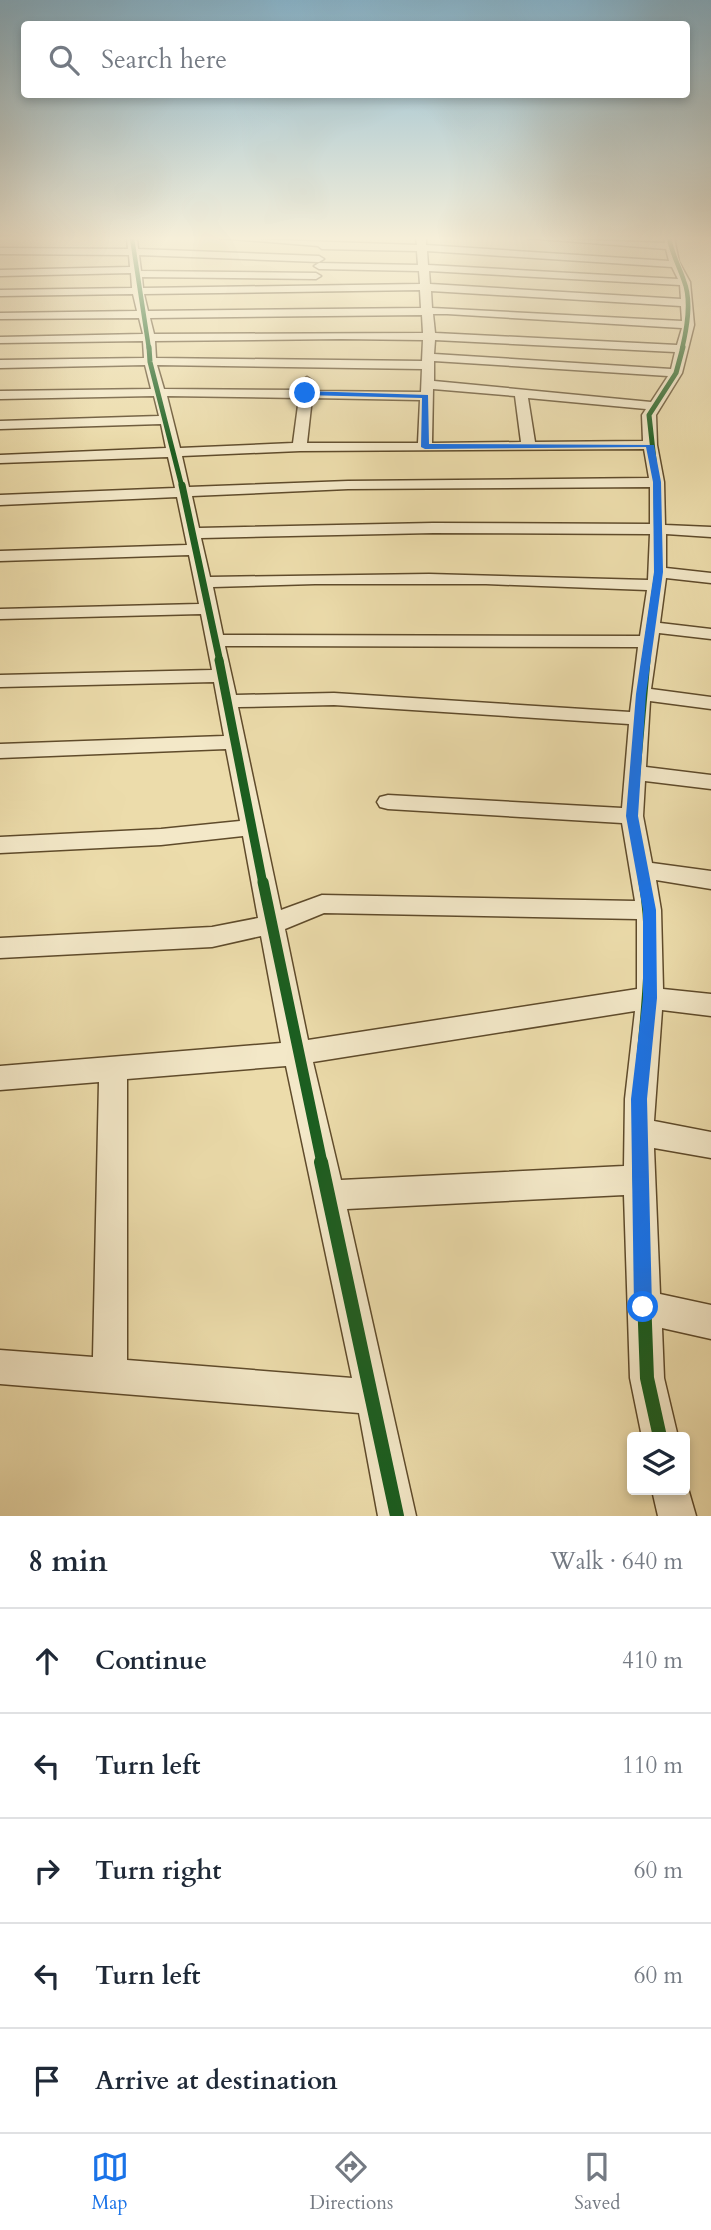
<!DOCTYPE html>
<meta charset="utf-8">
<style>
:root{--surface:#fff;--page:#f2f2f3;--text:#1f2937;--muted:#747a83;--line:#e0e1e3;--accent:#1a73e8}
body{margin:0;font-family:Cardo,serif;background:var(--page);color:var(--text)}
.controls{position:absolute;right:21px;bottom:21px;display:grid;overflow:hidden;border-radius:7px;box-shadow:0 4px 10px #0003}
.controls button{width:63px;height:63px;display:grid;place-items:center;padding:0;border:0;border-bottom:2px solid var(--line);background:var(--surface);color:var(--text);font:35px sans-serif}
.stop{position:absolute;width:21px;height:21px;margin:-16px;border:5px solid #1a73e8;border-radius:50%;background:#fff}
.stop.end{background:#1a73e8;border-color:#fff;box-shadow:0 2px 7px #0008}
.list{margin:0;padding:0;list-style:none}
h2{display:flex;justify-content:space-between;align-items:center;height:91px;margin:0;padding:0 28px;font-size:30px}
h2 small{font-size:23px;font-weight:400;color:var(--muted)}
.list li{display:grid;grid-template-columns:46px 1fr auto;gap:21px;align-items:center;box-sizing:border-box;height:105px;padding:0 28px;border-top:2px solid var(--line)}
.list b{display:block;font-size:26px;white-space:nowrap}
.list em{font-size:23px;font-style:normal;color:var(--muted)}
.icon{flex:none;width:38px;height:38px;fill:none;stroke:currentColor;stroke-width:2;stroke-linecap:round;stroke-linejoin:round}
.map{position:relative;flex:none;width:711px;height:1516px;overflow:hidden}
.search{position:absolute;background:var(--surface);box-shadow:0 4px 10px #0003;left:21px;right:21px;top:21px;height:77px;display:flex;align-items:center;gap:18px;box-sizing:border-box;padding:0 24px;border-radius:7px;color:var(--muted);font-size:26px}
.sheet{height:616px;background:var(--surface)}
nav{display:flex;justify-content:space-around;align-items:center;box-sizing:border-box;height:98px;border-top:2px solid var(--line);background:var(--surface);font-size:19px;color:var(--muted)}
nav a{display:grid;justify-items:center;gap:4px}
nav .on{color:var(--accent)}
.map>svg:first-child{display:block}
.lines{fill:none;stroke-linecap:round;stroke-linejoin:round}
.minor-casing{stroke:#5f4b2b;stroke-width:3}
.minor{fill:#f3e8c8;fill-rule:evenodd}
.cycleway-far5-casing{stroke:#f3e8c8;stroke-width:6}
.cycleway-far4-casing{stroke:#f3e8c8;stroke-width:8}
.cycleway-far3-casing{stroke:#f3e8c8;stroke-width:10}
.cycleway-far2-casing{stroke:#f3e8c8;stroke-width:13}
.cycleway-far1-casing{stroke:#f3e8c8;stroke-width:16}
.cycleway-casing{stroke:#f3e8c8;stroke-width:18}
.cycleway-far5{stroke:#1b5e20;stroke-width:4.5}
.cycleway-far4{stroke:#1b5e20;stroke-width:5}
.cycleway-far3{stroke:#1b5e20;stroke-width:7}
.cycleway-far2{stroke:#1b5e20;stroke-width:9}
.cycleway-far1{stroke:#1b5e20;stroke-width:11}
.cycleway{stroke:#1b5e20;stroke-width:14}
.route{fill:#1a73e8}
</style>
<div class="map">
<svg width="711" height="1516" viewBox="0 0 711 1516">
<rect width="100%" height="100%" fill="#ecdcab"/>
<filter id="stains"><feTurbulence type="fractalNoise" baseFrequency=".00286" numOctaves="4"/><feColorMatrix values="0 0 0 0 .2 0 0 0 0 .09 0 0 0 0 .02 0 0 0 .5 -.17"/></filter>
<radialGradient id="worn" r=".72"><stop offset=".6" stop-color="#630" stop-opacity="0"/><stop offset="1" stop-color="#630" stop-opacity=".3"/></radialGradient>
<g class="lines">
<defs>
<g id="minor">
<path d="M 127,238 L 137,238 L 138,249 L 319,256 L 324,259 L 319,262 L 139,255 L 141,271 L 316,273 L 321,276 L 316,279 L 142,277 L 143,288 L 420,284 L 419,271 L 319,269 L 314,266 L 319,263 L 418,265 L 417,251 L 322,249 L 318,246 L 219,238 L 417,245 L 416,238 L 426,238 L 426,245 L 669,261 L 666,249 L 526,238 L 665,243 L 664,238 L 674,238 L 679,262 L 690,282 L 694,325 L 682,373 L 656,415 L 657,445 L 664,482 L 665,525 L 711,527 L 711,537 L 666,534 L 666,568 L 711,573 L 711,583 L 666,578 L 660,623 L 711,629 L 711,639 L 659,633 L 651,689 L 711,697 L 711,709 L 650,701 L 646,767 L 711,775 L 711,789 L 645,781 L 643,816 L 652,863 L 711,871 L 711,889 L 656,880 L 661,910 L 663,989 L 711,994 L 711,1016 L 662,1010 L 654,1121 L 711,1132 L 711,1158 L 654,1148 L 660,1294 L 711,1305 L 711,1339 L 662,1328 L 664,1378 L 678,1437 L 642,1437 L 630,1378 L 624,1195 L 347,1209 L 416,1516 L 378,1516 L 359,1413 L 0,1384 L 0,1350 L 93,1357 L 99,1082 L 0,1090 L 0,1066 L 281,1043 L 261,936 L 212,947 L 0,958 L 0,938 L 212,927 L 258,918 L 243,836 L 161,845 L 0,853 L 0,837 L 161,829 L 240,821 L 226,749 L 0,758 L 0,744 L 224,736 L 214,682 L 0,687 L 0,675 L 212,670 L 201,614 L 0,619 L 0,609 L 199,604 L 189,555 L 0,561 L 0,551 L 187,545 L 177,497 L 0,505 L 0,495 L 175,488 L 168,457 L 0,463 L 0,455 L 166,448 L 161,424 L 0,429 L 0,421 L 159,416 L 154,396 L 0,399 L 0,391 L 151,389 L 145,365 L 0,368 L 0,360 L 144,358 L 143,341 L 0,343 L 0,337 L 143,334 L 139,318 L 0,319 L 0,313 L 137,311 L 133,294 L 0,296 L 0,290 L 132,288 L 131,273 L 0,276 L 0,270 L 130,267 L 129,255 L 0,254 L 0,248 L 128,249 ZM 427,251 L 672,267 L 678,279 L 428,265 ZM 429,271 L 680,285 L 681,299 L 430,284 ZM 420,290 L 421,308 L 148,311 L 144,294 ZM 431,291 L 681,306 L 682,321 L 432,308 ZM 433,314 L 447,314 L 682,328 L 677,345 L 435,333 ZM 422,315 L 423,333 L 154,334 L 150,318 ZM 341,339 L 423,340 L 422,361 L 156,358 L 155,341 ZM 435,340 L 675,352 L 671,369 L 434,354 ZM 434,361 L 668,376 L 651,402 L 434,381 ZM 157,365 L 422,369 L 421,392 L 312,391 L 313,381 L 307,377 L 301,381 L 300,390 L 164,389 ZM 433,389 L 515,396 L 521,442 L 432,443 ZM 167,396 L 299,398 L 293,443 L 180,448 ZM 312,398 L 420,400 L 418,443 L 307,443 ZM 528,398 L 646,409 L 642,415 L 643,441 L 535,442 ZM 644,449 L 649,478 L 348,481 L 189,487 L 182,456 L 300,451 ZM 650,487 L 650,524 L 433,523 L 199,528 L 192,496 L 348,489 ZM 433,533 L 650,534 L 648,580 L 429,574 L 210,577 L 201,538 ZM 315,584 L 486,584 L 647,590 L 640,636 L 223,635 L 213,587 ZM 225,646 L 638,647 L 630,712 L 334,693 L 236,695 ZM 334,705 L 629,724 L 622,808 L 388,795 L 380,797 L 377,802 L 380,807 L 388,809 L 622,823 L 635,901 L 322,895 L 281,910 L 238,707 ZM 324,913 L 637,919 L 637,989 L 308,1040 L 285,929 ZM 635,1011 L 625,1099 L 624,1166 L 341,1180 L 313,1062 ZM 286,1066 L 352,1378 L 127,1360 L 127,1079 Z"/>
<polygon points="685,1478 696,1516 658,1516 652,1490 685,1490"/>
</g>
</defs>
<use href="#minor" class="minor-casing"/>
<use href="#minor" class="minor"/>
<defs>
<g id="cycleway-far5">
<polyline points="132,238 149,349"/>
<path d="M 669,238 C 672,254 679,266 684,281 C 692,301 687,328 682,349"/>
</g>
<g id="cycleway-far4">
<polyline points="149,347 150,362 182,487"/>
<polyline points="657,487 649,415 676,373 683,347"/>
</g>
<g id="cycleway-far3">
<polyline points="182,485 220,662"/>
<polyline points="645,662 658,572 657,485"/>
</g>
<g id="cycleway-far2">
<polyline points="219,660 263,884"/>
<polyline points="644,884 632,816 646,660"/>
</g>
<g id="cycleway-far1">
<polyline points="263,882 322,1163"/>
<path d="M 640,1163 C 639,1142 638,1120 639,1098 C 643,1025 657,955 644,882"/>
</g>
<g id="cycleway">
<polyline points="321,1162 397,1516"/>
<polyline points="639,1162 647,1378 660,1437"/>
</g>
</defs>
<use href="#cycleway-far5" class="cycleway-far5-casing"/>
<use href="#cycleway-far4" class="cycleway-far4-casing"/>
<use href="#cycleway-far3" class="cycleway-far3-casing"/>
<use href="#cycleway-far2" class="cycleway-far2-casing"/>
<use href="#cycleway-far1" class="cycleway-far1-casing"/>
<use href="#cycleway" class="cycleway-casing"/>
<use href="#cycleway-far5" class="cycleway-far5"/>
<use href="#cycleway-far4" class="cycleway-far4"/>
<use href="#cycleway-far3" class="cycleway-far3"/>
<use href="#cycleway-far2" class="cycleway-far2"/>
<use href="#cycleway-far1" class="cycleway-far1"/>
<use href="#cycleway" class="cycleway"/>
</g>
<linearGradient id="sky" x2="0" y2="1"><stop stop-color="#88b7d0"/><stop offset="0.53" stop-color="#f6efd9"/><stop offset="1" stop-color="#f6efd9" stop-opacity="0"/></linearGradient>
<rect width="711" height="450" fill="url(#sky)"/>
<polygon class="route" points="305,391 428,395 429,444 654,445 661,482 663,572 646,694 638,816 656,910 657,998 647,1099 652,1307 650,1314 643,1316 637,1314 634,1307 631,1099 643,998 643,910 626,816 636,694 654,572 653,482 646,447 425,449 421,447 422,398 303,395"/>
<rect width="100%" height="100%" filter="url(#stains)"/>
<rect width="100%" height="100%" fill="url(#worn)"/>
</svg>
<div class="controls">
<button><svg class="icon" aria-label="layers" viewBox="0 0 24 24"><path d="M12 4l9 5-9 5-9-5zM3 14l9 5 9-5"/></svg></button>
</div>
<div class="stop" style="left:643px;top:1307px"></div>
<div class="stop end" style="left:305px;top:393px"></div>
<div class="search"><svg class="icon" aria-label="search" viewBox="0 0 24 24"><circle cx="10" cy="10" r="6"/><path d="M15 15l6 6"/></svg>Search here</div>
</div>
<section class="sheet">
<h2>8 min<small>Walk · 640 m</small></h2>
<ul class="list">
<li><svg class="icon" aria-label="ahead" viewBox="0 0 24 24"><path d="M12 20V5M6 11l6-6 6 6"/></svg><div><b>Continue</b></div><em>410 m</em></li>
<li><svg class="icon" aria-label="left" viewBox="0 0 24 24"><path d="M17 20v-9H6M10 6l-5 5 5 5"/></svg><div><b>Turn left</b></div><em>110 m</em></li>
<li><svg class="icon" aria-label="right" viewBox="0 0 24 24"><path d="M7 20v-9h11M14 6l5 5-5 5"/></svg><div><b>Turn right</b></div><em>60 m</em></li>
<li><svg class="icon" aria-label="left" viewBox="0 0 24 24"><path d="M17 20v-9H6M10 6l-5 5 5 5"/></svg><div><b>Turn left</b></div><em>60 m</em></li>
<li><svg class="icon" aria-label="arrive" viewBox="0 0 24 24"><path d="M6 21V4h12l-3 4 3 4H6"/></svg><div><b>Arrive at destination</b></div></li>
</ul>
</section>
<nav>
<a class="on"><svg class="icon" aria-label="map" viewBox="0 0 24 24"><path d="M3 6l6-2 6 2 6-2v14l-6 2-6-2-6 2zM9 4v14M15 6v14"/></svg>Map</a>
<a><svg class="icon" aria-label="directions" viewBox="0 0 24 24"><path d="M12 3l9 9-9 9-9-9zM9 14v-3h6M13 9l2 2-2 2"/></svg>Directions</a>
<a><svg class="icon" aria-label="saved" viewBox="0 0 24 24"><path d="M7 4h10v16l-5-4-5 4z"/></svg>Saved</a>
</nav>
